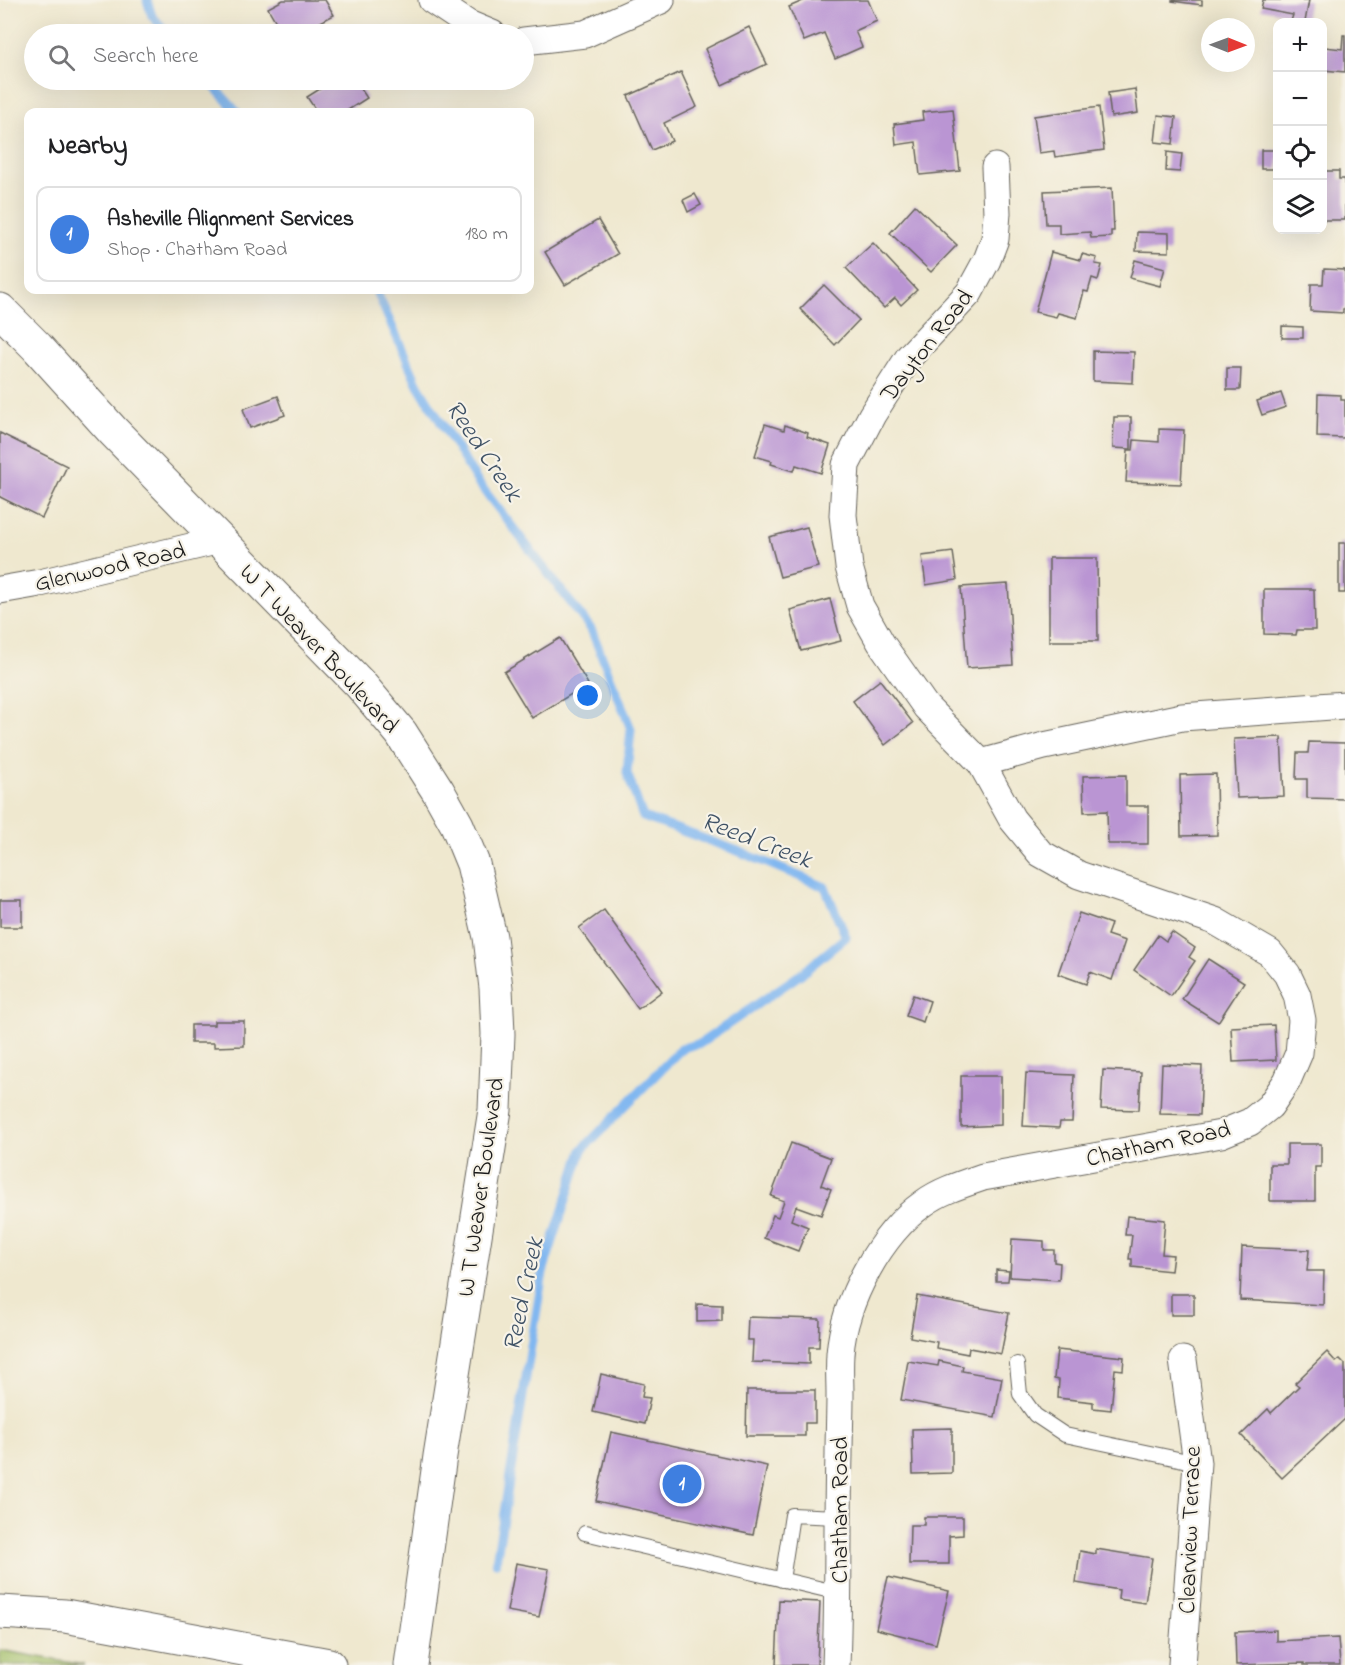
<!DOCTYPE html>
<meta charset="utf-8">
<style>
:root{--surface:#fff;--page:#f2f2f2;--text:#202124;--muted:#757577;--line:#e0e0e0;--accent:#c8321e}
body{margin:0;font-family:"Indie Flower",sans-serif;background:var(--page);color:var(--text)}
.controls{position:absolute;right:18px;top:18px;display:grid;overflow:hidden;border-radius:12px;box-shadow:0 6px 24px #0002}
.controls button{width:54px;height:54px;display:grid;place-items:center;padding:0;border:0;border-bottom:2px solid var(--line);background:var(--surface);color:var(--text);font:30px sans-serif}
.compass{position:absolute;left:1201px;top:18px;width:54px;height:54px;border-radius:50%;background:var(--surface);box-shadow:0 6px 24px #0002;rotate:91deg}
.you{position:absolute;left:588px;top:696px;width:21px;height:21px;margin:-15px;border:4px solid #fff;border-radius:50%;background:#1a73e8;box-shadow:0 0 0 9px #1a73e833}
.badge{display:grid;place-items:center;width:39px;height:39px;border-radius:50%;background:var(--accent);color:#fff;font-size:20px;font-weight:700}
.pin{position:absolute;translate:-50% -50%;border:3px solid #fff;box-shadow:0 2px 6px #0006}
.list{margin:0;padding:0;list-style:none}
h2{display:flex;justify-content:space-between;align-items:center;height:78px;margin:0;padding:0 24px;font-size:26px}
h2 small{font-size:20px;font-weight:400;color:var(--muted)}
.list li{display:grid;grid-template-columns:39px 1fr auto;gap:18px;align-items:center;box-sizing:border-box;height:96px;margin:0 12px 12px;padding:0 12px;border:2px solid var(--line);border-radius:12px}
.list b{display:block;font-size:22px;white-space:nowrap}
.list p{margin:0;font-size:20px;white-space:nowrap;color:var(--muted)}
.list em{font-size:20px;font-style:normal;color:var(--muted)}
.icon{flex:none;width:33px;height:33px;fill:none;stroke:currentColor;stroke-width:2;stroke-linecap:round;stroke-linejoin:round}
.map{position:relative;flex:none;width:1345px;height:1665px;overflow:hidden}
.search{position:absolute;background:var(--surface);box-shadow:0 6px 24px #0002;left:24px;top:24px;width:510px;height:66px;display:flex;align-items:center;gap:15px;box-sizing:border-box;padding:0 21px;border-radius:33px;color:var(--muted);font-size:22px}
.panel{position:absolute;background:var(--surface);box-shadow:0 6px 24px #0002;left:24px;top:108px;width:510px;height:186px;border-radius:12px}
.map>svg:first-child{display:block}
.green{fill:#a1be66;stroke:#5e6d41;stroke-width:1.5}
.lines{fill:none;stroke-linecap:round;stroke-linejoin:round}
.stream{stroke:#81b7f0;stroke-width:9}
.building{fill:#ba95d3}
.lane-casing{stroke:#66635b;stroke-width:16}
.street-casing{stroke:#66635b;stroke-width:29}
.secondary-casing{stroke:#66635b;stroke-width:35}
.primary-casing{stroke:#66635b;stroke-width:35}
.lane{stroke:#fff;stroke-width:14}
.street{stroke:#fff;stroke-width:27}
.secondary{stroke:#fff;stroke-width:33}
.primary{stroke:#fff;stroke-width:33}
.labels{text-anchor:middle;stroke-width:4.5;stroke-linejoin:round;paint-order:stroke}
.street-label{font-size:24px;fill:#1c1c1c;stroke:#f7f3e8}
.water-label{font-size:26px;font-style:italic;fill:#3f5266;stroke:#f7f3e8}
</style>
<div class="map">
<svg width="1345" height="1665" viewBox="0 0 1345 1665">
<rect width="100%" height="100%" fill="#f7f3e8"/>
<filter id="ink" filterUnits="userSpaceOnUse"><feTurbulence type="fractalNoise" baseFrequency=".0167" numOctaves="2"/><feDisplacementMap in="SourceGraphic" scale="12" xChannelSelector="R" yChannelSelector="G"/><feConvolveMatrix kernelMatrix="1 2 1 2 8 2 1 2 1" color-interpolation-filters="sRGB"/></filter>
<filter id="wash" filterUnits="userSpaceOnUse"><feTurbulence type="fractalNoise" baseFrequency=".008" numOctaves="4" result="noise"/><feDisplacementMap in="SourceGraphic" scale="24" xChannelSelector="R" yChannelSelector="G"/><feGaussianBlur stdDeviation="1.35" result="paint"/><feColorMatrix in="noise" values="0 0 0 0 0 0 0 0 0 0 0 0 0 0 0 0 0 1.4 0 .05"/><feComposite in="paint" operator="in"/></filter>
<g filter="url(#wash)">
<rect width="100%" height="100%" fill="#efe8cf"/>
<polygon class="green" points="0,1650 84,1665 0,1665"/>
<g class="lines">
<g class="stream">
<polyline points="147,0 152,16 169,34"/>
<polyline points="208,80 237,112"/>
<polyline points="376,290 418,385 477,481 591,629 631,729 627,773 643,817 738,851 825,887 846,937 801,974 701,1043 682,1048 582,1150 543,1272 496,1562"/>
</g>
</g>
<g id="blocks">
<g class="building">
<polygon points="283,0 325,0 334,15 298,34 283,34 268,8"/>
<polygon points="805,0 868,0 877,21 855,31 862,47 835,59 824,33 804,41 789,7"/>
<polygon points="1172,0 1202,0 1202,5 1172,1"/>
<polygon points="1263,0 1309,0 1305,22 1291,21 1293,15 1261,9"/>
<polygon points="749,27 767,64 722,85 705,49"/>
<polygon points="1343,35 1345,35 1345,72 1324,70 1325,47 1342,49"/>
<polygon points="681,72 697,107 664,123 672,141 652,150 628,96"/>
<polygon points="334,80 355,80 367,98 345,112 317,112 307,97"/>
<polygon points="1135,89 1138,113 1111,117 1108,93"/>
<polygon points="1099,107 1104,150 1055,157 1054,151 1039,153 1034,116"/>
<polygon points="953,109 960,171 920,175 916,142 896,145 894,124 923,120 922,112"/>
<polygon points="1158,115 1176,117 1173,144 1155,142"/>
<rect x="1261" y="150" width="17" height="19"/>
<polygon points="1167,152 1182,154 1180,172 1166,171"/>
<polygon points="1322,171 1339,171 1339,179 1345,179 1345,220 1322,220"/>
<polygon points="1112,188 1114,231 1111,231 1111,237 1091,238 1090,232 1059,234 1059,224 1046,224 1044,191"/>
<polygon points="695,194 701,205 688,212 683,200"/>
<polygon points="915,205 957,245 931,272 890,233"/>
<polygon points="598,220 618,254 565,285 545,252"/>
<polygon points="1137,232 1169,233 1169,252 1136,251"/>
<polygon points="873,243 917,290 901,305 895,298 884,308 846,268"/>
<polygon points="1051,252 1080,260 1082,254 1097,258 1095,264 1102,265 1098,280 1092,278 1088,292 1084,291 1077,318 1058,313 1056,317 1035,312"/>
<polygon points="1135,260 1165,268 1160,286 1130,278"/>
<polygon points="1324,269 1345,270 1345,309 1343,309 1343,313 1310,311 1311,284 1323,284"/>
<polygon points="824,285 859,320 835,345 800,309"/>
<polygon points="1282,326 1303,327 1303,338 1282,338"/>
<polygon points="1093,351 1134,352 1133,383 1093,381"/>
<polygon points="1227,368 1241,368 1240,390 1227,390"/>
<polygon points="1281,393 1286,407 1262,415 1257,401"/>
<polygon points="1318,394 1341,395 1341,400 1345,400 1345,438 1317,437"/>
<polygon points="278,396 285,415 250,428 243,409"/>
<polygon points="1114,417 1131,417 1131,449 1113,448"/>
<polygon points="765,424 784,430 785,425 808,433 807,437 830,445 821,473 796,465 794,471 771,464 772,461 755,456"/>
<polygon points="1159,429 1184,430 1181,484 1126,482 1128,450 1133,450 1134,440 1159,442"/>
<polygon points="0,433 67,466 42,518 0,497"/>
<polygon points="807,527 818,567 780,577 769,537"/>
<rect x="1339" y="543" width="6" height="50"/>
<polygon points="953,552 957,580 926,585 922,556"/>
<polygon points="1049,558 1097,558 1098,641 1049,641"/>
<polygon points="1008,584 1013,665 967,668 961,587"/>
<polygon points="1264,589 1314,589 1315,630 1297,630 1296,635 1264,634"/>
<polygon points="830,599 841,641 801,651 790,610"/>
<polygon points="560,638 588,684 532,718 504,672"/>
<polygon points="880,680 913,723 885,745 853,701"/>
<polygon points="1281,737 1284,796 1237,798 1234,739"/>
<polygon points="1309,742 1345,743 1345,799 1307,798 1307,779 1296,779 1297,753 1308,753"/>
<polygon points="1216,774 1217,835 1181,836 1180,775"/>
<polygon points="1126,775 1126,806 1148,806 1148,844 1108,844 1107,811 1084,812 1083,776"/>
<rect x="0" y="900" width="22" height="27"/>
<polygon points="604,910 662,991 638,1009 579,928"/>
<polygon points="1079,913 1111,924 1107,935 1125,941 1112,980 1090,972 1086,984 1058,974"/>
<polygon points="1172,932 1195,948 1189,957 1195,961 1171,996 1134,970 1158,935 1166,941"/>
<polygon points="1208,959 1244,982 1218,1022 1182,999"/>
<polygon points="913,995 930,1001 923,1022 906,1016"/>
<polygon points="214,1021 244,1021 244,1046 214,1047 214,1043 191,1043 191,1025 214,1025"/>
<polygon points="1274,1025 1276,1060 1233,1062 1231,1027"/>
<polygon points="1162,1064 1202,1066 1200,1115 1160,1114"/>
<polygon points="1103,1070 1141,1072 1139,1110 1101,1109"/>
<polygon points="1026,1073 1074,1075 1072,1122 1060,1122 1059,1128 1023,1126"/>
<polygon points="961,1076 1001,1076 1001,1125 961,1127"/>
<polygon points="791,1143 831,1158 821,1185 831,1189 821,1215 796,1206 791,1220 808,1227 798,1251 764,1238 773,1215 778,1217 784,1201 771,1196"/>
<polygon points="1287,1144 1321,1144 1321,1167 1315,1167 1315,1201 1270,1201 1270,1164 1287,1164"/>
<polygon points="1127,1216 1165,1220 1162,1254 1173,1255 1171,1271 1132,1267 1132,1259 1129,1259 1132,1235 1125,1235"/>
<polygon points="1012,1239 1044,1241 1044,1250 1054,1250 1054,1262 1060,1263 1059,1280 1010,1277"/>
<polygon points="1242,1247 1309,1250 1307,1271 1324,1271 1323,1305 1240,1300"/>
<polygon points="996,1270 1009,1271 1008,1281 996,1281"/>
<rect x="1171" y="1294" width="23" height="21"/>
<polygon points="917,1296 1009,1313 1001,1354 969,1348 968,1354 936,1348 937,1342 910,1337"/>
<polygon points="697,1304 722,1305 722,1321 697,1322"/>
<polygon points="748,1317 820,1319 819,1347 809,1347 809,1364 752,1362 753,1340 747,1340"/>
<polygon points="1057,1350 1124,1357 1123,1370 1115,1369 1111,1410 1093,1408 1093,1402 1058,1398 1059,1380 1054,1379"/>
<polygon points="1327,1352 1336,1362 1340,1359 1345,1364 1345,1419 1282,1478 1241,1435 1268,1409 1271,1413 1299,1386 1295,1383"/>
<polygon points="908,1361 938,1366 939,1361 963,1366 962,1371 1002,1378 995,1417 901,1400"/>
<polygon points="601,1374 644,1384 642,1397 650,1398 645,1424 593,1412"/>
<polygon points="747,1390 815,1390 815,1423 805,1423 805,1436 746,1436"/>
<polygon points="952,1428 952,1473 913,1474 912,1429"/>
<polygon points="611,1432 767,1466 753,1535 596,1501"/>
<polygon points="924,1517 963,1517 963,1535 949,1536 949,1564 909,1564 910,1525 924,1525"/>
<polygon points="1096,1549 1152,1558 1145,1603 1118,1599 1119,1590 1076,1583 1080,1551 1096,1554"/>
<polygon points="516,1563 549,1569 539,1617 507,1611"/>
<polygon points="888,1577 949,1591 936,1644 876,1629"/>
<polygon points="779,1600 820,1602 817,1665 776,1665"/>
<polygon points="1276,1630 1276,1641 1338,1638 1340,1665 1304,1665 1304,1663 1236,1665 1235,1632"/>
</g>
</g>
</g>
<g filter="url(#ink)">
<use href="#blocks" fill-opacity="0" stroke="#66635b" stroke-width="1.5"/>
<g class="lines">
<defs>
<g id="lane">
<polyline points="1017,1364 1020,1394 1035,1415 1065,1435 1197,1463"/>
<polyline points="585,1533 839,1593"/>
<polyline points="782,1580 792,1515 837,1517"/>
</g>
<g id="street">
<polyline points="432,0 468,24 492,34"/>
<polyline points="524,41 585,34 661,0"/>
<polyline points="0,590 40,583 220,540"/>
<polyline points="981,763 1044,746 1182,717 1345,705"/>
<path d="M 836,1665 C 839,1595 837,1525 839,1455 C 839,1435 840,1415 840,1395 C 840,1382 839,1368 840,1354 C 844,1301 880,1234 924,1203 C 942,1190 963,1184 983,1177 L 1221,1134 L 1250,1122 L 1270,1106 L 1287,1081 L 1299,1053 L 1302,1020 L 1297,995 L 1287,974 L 1270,953 L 1215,921 L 1079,875 L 1040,853 L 1012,819 L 981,763 L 926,707 L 881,643 L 860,606 L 849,567 L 843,515 L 846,465 L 872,415 L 909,357 L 969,293 L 987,260 L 995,239 L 997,213 L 995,167"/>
<polyline points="1182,1665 1197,1463 1183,1360"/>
</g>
<polyline id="secondary" points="0,310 37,347 113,431 360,684 401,733 438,791 457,825 473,864 490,937 496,988 498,1034 495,1110 440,1456 411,1665"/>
<polyline id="primary" points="0,1612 65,1616 329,1665"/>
</defs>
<use href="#lane" class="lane-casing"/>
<use href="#street" class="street-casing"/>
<use href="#secondary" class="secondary-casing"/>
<use href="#primary" class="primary-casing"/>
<use href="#lane" class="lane"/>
<use href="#street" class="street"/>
<use href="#secondary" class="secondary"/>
<use href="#primary" class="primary"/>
</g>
</g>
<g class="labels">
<g class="street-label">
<text transform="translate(926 345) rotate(-52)" y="8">Dayton Road</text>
<text transform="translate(110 566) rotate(-13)" y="8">Glenwood Road</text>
<text transform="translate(320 648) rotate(47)" y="8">W T Weaver Boulevard</text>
<text transform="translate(1158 1143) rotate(-12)" y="8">Chatham Road</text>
<text transform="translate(480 1187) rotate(-82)" y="8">W T Weaver Boulevard</text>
<text transform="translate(839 1510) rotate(-90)" y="8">Chatham Road</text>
<text transform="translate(1189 1530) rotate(-88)" y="8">Clearview Terrace</text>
</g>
<g class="water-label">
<text transform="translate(485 450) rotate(56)" y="9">Reed Creek</text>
<text transform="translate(757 839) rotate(21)" y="9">Reed Creek</text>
<text transform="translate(522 1294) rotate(-78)" y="9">Reed Creek</text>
</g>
</g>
</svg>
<div class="controls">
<button>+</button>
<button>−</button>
<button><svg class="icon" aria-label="locate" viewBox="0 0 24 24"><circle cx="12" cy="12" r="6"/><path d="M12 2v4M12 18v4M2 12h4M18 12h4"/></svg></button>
<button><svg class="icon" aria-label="layers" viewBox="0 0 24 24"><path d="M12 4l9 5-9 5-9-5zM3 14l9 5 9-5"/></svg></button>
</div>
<svg class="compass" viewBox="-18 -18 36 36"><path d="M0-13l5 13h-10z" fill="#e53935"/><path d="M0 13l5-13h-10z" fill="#757577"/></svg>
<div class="you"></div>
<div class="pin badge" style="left:682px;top:1484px;background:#3f7fe0">1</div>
<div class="search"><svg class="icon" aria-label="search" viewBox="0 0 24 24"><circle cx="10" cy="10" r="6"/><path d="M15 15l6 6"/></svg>Search here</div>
<section class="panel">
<h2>Nearby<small></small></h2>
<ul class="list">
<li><span class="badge" style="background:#3f7fe0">1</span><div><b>Asheville Alignment Services</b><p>Shop · Chatham Road</p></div><em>180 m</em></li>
</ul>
</section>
</div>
